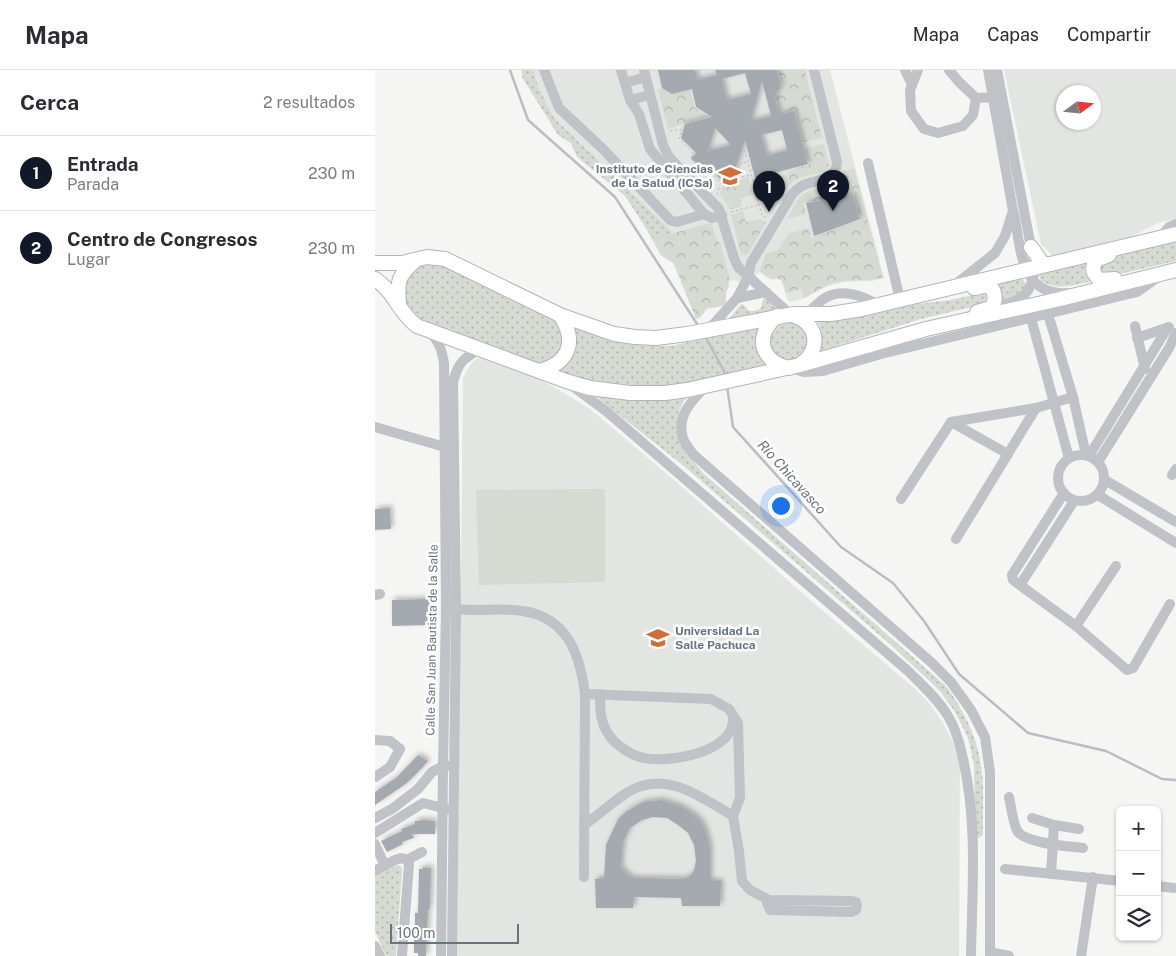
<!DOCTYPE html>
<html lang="es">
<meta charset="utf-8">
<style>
:root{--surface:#fff;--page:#f7f7f7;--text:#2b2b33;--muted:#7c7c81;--line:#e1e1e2;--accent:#111827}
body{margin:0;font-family:"Public Sans",sans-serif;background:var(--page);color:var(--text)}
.controls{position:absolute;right:15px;bottom:15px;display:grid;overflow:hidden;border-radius:8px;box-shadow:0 1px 4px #0004}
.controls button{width:45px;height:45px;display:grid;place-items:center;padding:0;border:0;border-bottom:1px solid var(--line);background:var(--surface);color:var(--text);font:25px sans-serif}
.compass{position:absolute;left:681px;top:15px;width:45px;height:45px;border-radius:50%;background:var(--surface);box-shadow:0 1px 4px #0004;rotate:75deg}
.scale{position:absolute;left:15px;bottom:12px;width:129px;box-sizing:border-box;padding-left:5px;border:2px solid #687381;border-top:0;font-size:14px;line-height:18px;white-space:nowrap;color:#687381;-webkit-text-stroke:4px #fff;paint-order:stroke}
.you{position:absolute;left:405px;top:435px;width:18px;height:18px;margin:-12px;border:4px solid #fff;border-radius:50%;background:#1a73e8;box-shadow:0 0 0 8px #1a73e833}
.badge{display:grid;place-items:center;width:32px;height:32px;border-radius:50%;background:var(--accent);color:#fff;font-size:16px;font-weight:700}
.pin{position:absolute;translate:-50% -41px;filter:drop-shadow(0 1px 2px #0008)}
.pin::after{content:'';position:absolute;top:26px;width:18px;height:15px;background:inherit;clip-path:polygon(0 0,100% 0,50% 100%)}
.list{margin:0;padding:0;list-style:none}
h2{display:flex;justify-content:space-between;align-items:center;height:65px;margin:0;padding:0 20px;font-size:21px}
h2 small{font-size:16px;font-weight:400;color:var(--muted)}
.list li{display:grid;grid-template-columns:32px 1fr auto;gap:15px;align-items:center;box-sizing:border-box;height:75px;padding:0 20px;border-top:1px solid var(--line)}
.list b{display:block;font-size:19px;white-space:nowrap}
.list p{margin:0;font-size:16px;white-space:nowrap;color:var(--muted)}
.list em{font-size:16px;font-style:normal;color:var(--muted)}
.icon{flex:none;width:28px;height:28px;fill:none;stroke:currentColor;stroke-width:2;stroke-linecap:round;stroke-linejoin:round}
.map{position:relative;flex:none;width:801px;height:886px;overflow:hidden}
header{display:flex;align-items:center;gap:30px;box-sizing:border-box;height:70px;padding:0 25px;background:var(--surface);border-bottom:1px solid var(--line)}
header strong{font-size:24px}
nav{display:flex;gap:28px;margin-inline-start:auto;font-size:18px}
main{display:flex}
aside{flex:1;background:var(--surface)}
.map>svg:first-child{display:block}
.built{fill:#e3e5e3;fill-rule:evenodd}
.grass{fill:url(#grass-dots)}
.forest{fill:url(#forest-crowns)}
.pitch{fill:#d5dad3}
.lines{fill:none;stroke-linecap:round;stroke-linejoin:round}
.stream{stroke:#b7bfc5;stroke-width:2.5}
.building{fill:#a4aab0;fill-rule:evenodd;filter:url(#shadow)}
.major-casing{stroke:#b1b4b8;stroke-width:16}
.path{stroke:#b7b9bc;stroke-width:1;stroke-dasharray:2.5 2.5;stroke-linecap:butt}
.minor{stroke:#bfc2c6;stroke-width:10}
.major{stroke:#fff;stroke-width:14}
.labels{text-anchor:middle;stroke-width:5;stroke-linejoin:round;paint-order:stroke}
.poi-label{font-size:12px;font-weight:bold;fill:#687381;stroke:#fff;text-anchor:end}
.street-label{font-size:12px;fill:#687381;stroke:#fff}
.water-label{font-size:14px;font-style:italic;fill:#64737d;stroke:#fff}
</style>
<header>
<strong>Mapa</strong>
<nav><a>Mapa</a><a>Capas</a><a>Compartir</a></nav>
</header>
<main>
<aside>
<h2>Cerca<small>2 resultados</small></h2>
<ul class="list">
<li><span class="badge">1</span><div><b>Entrada</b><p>Parada</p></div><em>230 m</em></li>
<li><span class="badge">2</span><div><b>Centro de Congresos</b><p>Lugar</p></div><em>230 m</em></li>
</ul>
</aside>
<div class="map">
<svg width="801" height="886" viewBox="0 0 801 886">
<defs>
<pattern id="grass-dots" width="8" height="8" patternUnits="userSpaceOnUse" patternTransform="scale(1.25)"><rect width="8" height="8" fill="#d5dad3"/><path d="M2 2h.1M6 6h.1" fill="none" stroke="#b1b5b1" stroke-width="1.8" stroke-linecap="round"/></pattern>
<pattern id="forest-crowns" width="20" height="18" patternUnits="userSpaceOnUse" patternTransform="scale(1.25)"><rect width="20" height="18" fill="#d5dad3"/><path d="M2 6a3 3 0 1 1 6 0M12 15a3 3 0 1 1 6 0" fill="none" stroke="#b1b5b1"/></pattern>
<filter id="shadow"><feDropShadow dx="2.5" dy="-2.5" stdDeviation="2.5" flood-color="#0004"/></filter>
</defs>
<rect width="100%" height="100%" fill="#f5f6f3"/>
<g class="built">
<polygon points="150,0 455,0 509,208 497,211 468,212 453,216 428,229 416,232 412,230 407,211 402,209 396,210 385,202 375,211 368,213 358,210 354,212 354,216 351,222 351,233 349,236 332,239 325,248 321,249 298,193 285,185 253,125 198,71 185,62"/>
<path d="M 629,0 L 801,0 L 801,150 L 785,152 L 755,167 L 679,187 L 666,174 ZM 688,22 L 718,22 L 718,52 L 688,52 Z"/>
<polygon points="108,287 172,313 215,339 300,411 441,535 538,617 555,634 569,655 580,676 585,698 584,886 82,886 88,308 95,295 101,289"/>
</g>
<g class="grass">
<polygon points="147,0 158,0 164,19 179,48 296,161 297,164 278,169 250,126 202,87 196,73 183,65 147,7"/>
<polygon points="801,171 801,191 736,206 731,207 725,202 724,196 730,189"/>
<path d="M 716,187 L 718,211 C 699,215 683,221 666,211 L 664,205 L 666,202 Z"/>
<path d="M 48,194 L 68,194 L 174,244 C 178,248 182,251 184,256 C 195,279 180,297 155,291 L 48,251 L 36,242 L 29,231 L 30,207 L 37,198 Z"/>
<polygon points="645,205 652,216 647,223 625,232 617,212"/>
<path d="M 606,223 L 611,225 L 611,229 L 609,234 L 546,249 L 445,281 C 449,271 447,261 443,252 L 482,248 L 542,234 L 576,230 Z"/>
<polygon points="391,228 405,243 349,255 365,235 368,234 374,241 380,241 386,238 388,229"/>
<polygon points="424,251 436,269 426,288 412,292 396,281 394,262 403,252"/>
<path d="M 387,253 C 378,276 383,279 397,297 L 291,318 L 244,317 L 211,310 L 184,301 C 201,289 202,276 200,256 C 231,270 268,279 301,275 Z"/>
<path d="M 219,325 C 251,330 282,332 313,325 C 290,357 306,376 328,403 L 571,616 C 588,640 602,665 606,696 C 610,718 607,742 608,765 L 603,768 L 600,765 L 599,695 L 593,668 L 580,642 L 565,621 L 516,575 L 310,397 Z"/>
<polygon points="23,795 26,796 27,800 21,886 11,886 0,861 0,807"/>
</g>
<g class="forest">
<polygon points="403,0 430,0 447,68 428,72 420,40 405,44 400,26 407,15"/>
<polygon points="287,18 297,24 315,20 320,38 333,46 293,59 283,19"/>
<path d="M 449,74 L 454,95 C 447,107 430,103 419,111 C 410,118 406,128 400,137 L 397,138 L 394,127 L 385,123 L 382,112 L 410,105 L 424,97 L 434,95 L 430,78 Z"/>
<path d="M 479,98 L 508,208 C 490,212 470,208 453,215 C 445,218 437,224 429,228 L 426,219 L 411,223 L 407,211 L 402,208 L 396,209 L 385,202 L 387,194 L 391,183 L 403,180 L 413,164 L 433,158 L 436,168 L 486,150 L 479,124 L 428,133 L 431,144 L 412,149 C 417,142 421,131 427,125 C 442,113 460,123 469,101 Z"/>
<polygon points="373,108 378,125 365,128 367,137 355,139 345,124 348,114"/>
<polygon points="368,141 371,152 384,149 391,152 373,184 370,185 366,184 356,145"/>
<path d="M 334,153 L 337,154 L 340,167 L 346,175 L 355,210 L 353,211 L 354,216 C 349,224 353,229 349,236 L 332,238 L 325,247 L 321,249 L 299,193 L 286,185 L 278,169 Z"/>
</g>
<polygon class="pitch" points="230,419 230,512 104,515 101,420"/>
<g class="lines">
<g class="stream">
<polyline points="135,0 153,50 240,127 324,257"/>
<polyline points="330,266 349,301 350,306"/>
<polyline points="352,316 358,357 466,477 518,513 549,551 584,604 653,663 731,681 787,709 801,710"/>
</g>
</g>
<g class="building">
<path d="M 283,0 L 320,0 L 322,10 L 342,5 L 340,0 L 402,0 L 406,16 L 400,26 L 404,45 L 419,41 L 433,94 L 380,108 L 370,70 L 358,106 L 345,109 L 330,94 L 326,98 L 316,88 L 321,83 L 306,68 L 310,54 L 337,47 L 321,37 L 317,19 L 297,24 L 287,18 ZM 370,3 L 376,24 L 352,30 L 347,9 ZM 387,11 L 396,46 L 376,51 ZM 340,58 L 356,75 L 333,81 ZM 407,60 L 412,80 L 392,86 L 386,65 Z"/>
<polygon points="478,125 485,149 439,166 431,133"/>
<polygon points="15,438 16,459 0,460 0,439"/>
<polygon points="54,529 55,555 17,556 17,530"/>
<polygon points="43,685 53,691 48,697 32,713 0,735 0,722 22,707"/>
<path d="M 286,730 L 305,736 L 319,745 L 327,753 L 332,765 L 335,777 L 335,811 L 346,811 L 345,836 L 307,836 L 306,828 L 259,827 L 258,838 L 221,838 L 220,809 L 229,808 L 231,775 L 243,749 L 252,741 L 268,732 ZM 278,747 L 292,748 L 303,755 L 313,763 L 319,775 L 321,791 L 319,800 L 315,806 L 308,809 L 258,808 L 251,804 L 246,797 L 248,772 L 255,758 L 267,750 Z"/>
<polygon points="49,750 60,751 60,764 37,764 39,768 27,772 28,774 12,782 6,771 27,761 26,759 40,754 40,751"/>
<polygon points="48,797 56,798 55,839 53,839 51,886 43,886 43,883 39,883 39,865 40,865 40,843 43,843 44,799 48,799"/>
</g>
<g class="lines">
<defs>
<g id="major">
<polyline points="656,177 668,194 676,194"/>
<path d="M 734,185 L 721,190 C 716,199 718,204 725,210 L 740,209"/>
<polyline points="0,193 27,193 52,187 70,189 185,245 239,264 260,267 281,268 312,264 419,244 456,244 487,239 801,164"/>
<path d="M 0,209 C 19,221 24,243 42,256 L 191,311 L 215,318 L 255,323 L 290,323 L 312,320 L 425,295 L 551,259 L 685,229 L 801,200"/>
<path d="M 599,218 C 603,218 608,215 612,216 C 622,219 621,231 616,238 L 602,242"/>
<path d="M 24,234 C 22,211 23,205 41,190"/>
<path d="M 417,245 C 443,253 447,278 426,294"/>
<path d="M 402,246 C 379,265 385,291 414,298"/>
<path d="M 164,301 C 195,293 202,271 185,245"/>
</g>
</defs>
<use href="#major" class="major-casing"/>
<g class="path">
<polyline points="295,61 305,59 307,60 304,68 319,84 315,88 329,102"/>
<polyline points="370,80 387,146 393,148"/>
<polyline points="326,105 333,98 345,112"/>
<polyline points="359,108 364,94 372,92"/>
<polyline points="342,125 346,112 376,105"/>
<polyline points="356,142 384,135"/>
</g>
<g class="minor">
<polyline points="169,0 184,38 228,79 295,150 302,152 329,144"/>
<polyline points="246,0 255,30 264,44 275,79 329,144 337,148 347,145"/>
<polyline points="269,0 288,75 294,87 344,139 359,188 363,197 415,244"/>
<polyline points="530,0 537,15"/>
<polyline points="543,0 535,20 536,41 549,59 563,63 588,56 598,45 601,28"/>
<polyline points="574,0 584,12 601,28 623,27"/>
<path d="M 622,0 L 660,198 C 657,221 650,230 626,235"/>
<polyline points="250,13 271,7"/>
<polyline points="255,30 275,25"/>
<polyline points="493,93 525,230"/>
<path d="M 639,144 C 646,178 645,226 692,223"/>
<polyline points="785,168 794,157 801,154"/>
<polyline points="581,214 620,183 630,166 638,141 613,0"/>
<polyline points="362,228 391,222"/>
<path d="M 432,244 C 437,239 442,234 447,230 C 464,217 487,225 503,235"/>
<polyline points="673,244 698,327 711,385"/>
<polyline points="656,248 694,388"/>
<polyline points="760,256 770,299"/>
<path d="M 333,260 L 362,228 L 373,207 L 376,193 L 418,123 C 422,119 426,116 431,114 C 445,109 461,110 462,92 L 439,0"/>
<path d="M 55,262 C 64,272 67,280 69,293 L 71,538 L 68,696 L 66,886"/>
<polyline points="762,268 794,257"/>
<polyline points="415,298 429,302 448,301 506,284 762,222 785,206"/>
<path d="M 196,315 L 231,341 L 533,601 C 547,615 563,629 573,646 C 581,659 585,674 588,689 C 603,753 597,821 596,886"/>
<path d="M 331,316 C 317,331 301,345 308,368 C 310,374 315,380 319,385 L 557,593 L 576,612 L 596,640 L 610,667 L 615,702 L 615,886"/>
<polyline points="576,352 633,384"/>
<polyline points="0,357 70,377"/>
<circle cx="706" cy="408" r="23"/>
<polyline points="714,386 793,257"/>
<polyline points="723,392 794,278 801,263"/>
<polyline points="797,405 801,399"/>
<polyline points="730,410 801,452"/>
<polyline points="689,423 637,505 638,510 701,556 752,600 758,598 795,534"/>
<polyline points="723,425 801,473"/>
<polyline points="526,429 576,352 661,338 698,327"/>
<polyline points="581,469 661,338"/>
<polyline points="645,515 699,431"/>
<polyline points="0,525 5,524"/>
<path d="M 75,538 C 99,543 124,537 148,541 C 193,548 205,585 210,624 L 209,807"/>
<polyline points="701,556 741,496"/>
<polyline points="210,624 336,629 354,639 363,653 365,728 358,746 364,781 367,811 375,820 394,830 477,831 481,832 482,836 481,840 476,842 395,840 392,833 394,830"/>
<path d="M 225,624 C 225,638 225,653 234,665 C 239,673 253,683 262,686 C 285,695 346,685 356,659 C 358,656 358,651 358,647"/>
<polyline points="0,670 15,671 25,679 15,697 0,707"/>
<path d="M 634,727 C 636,735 638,755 643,762 C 653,774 693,776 708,778"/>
<polyline points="0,748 17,739 43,719 57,702 68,696 73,696"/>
<polyline points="657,748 679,755 704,759"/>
<path d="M 209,755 C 224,745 240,729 255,721 C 292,700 327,728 358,746"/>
<polyline points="0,763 48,733 72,739"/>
<polyline points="0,774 10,796"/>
<polyline points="630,799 745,811"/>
<polyline points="0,801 20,790 26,788 32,790 47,782"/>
<polyline points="676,804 679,755"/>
<polyline points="782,816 799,818"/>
<polyline points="0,876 5,886"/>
<polyline points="615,882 634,886"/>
<polyline points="27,886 34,794 32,790"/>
<path d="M 77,886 L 81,540 L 78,312 C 83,293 88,289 104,279"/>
<polyline points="706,886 718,807"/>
</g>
<use href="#major" class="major"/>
</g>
<defs>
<symbol id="university-bare" viewBox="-9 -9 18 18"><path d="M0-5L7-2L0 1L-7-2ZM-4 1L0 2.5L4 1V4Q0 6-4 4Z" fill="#d06d39" stroke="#fff" stroke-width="2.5" paint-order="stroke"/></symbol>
</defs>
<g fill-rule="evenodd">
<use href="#university-bare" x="339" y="90" width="32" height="32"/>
<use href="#university-bare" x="267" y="552" width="32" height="32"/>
</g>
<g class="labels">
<g class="poi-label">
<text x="338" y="103">Instituto de Ciencias<tspan x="338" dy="14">de la Salud (ICSa)</tspan></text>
<text x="300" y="565" text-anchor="start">Universidad La<tspan x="300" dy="14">Salle Pachuca</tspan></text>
</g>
<g class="street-label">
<text transform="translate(57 570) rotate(-89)" y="4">Calle San Juan Bautista de la Salle</text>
</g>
<g class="water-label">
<text transform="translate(417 407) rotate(48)" y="5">Río Chicavasco</text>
</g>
</g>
</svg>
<div class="controls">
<button>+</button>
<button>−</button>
<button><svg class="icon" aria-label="layers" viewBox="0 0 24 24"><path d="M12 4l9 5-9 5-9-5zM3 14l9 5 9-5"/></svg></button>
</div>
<svg class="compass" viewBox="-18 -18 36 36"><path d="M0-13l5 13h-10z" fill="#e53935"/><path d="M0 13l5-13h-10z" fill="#7c7c81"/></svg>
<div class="scale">100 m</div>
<div class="you"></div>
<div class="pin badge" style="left:394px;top:142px">1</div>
<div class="pin badge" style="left:458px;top:141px">2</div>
</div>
</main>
